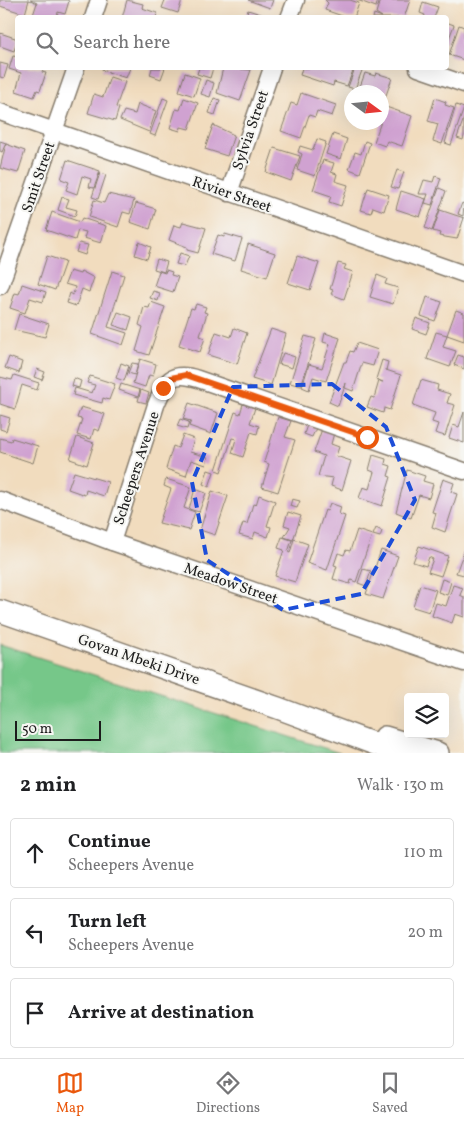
<!DOCTYPE html>
<meta charset="utf-8">
<style>
:root{--surface:#fff;--page:#f6f6f6;--text:#202124;--muted:#757577;--line:#e0e0e0;--accent:#ea580c}
body{margin:0;font-family:Vollkorn,serif;background:var(--page);color:var(--text)}
.controls{position:absolute;right:15px;bottom:15px;display:grid;overflow:hidden;border-radius:5px;box-shadow:0 5px 20px #0002}
.controls button{width:45px;height:45px;display:grid;place-items:center;padding:0;border:0;border-bottom:1px solid var(--line);background:var(--surface);color:var(--text);font:25px sans-serif}
.compass{position:absolute;left:344px;top:85px;width:45px;height:45px;border-radius:50%;background:var(--surface);box-shadow:0 5px 20px #0002;rotate:105deg}
.scale{position:absolute;left:15px;bottom:12px;width:86px;box-sizing:border-box;padding-left:5px;border:2px solid #1c1c1c;border-top:0;font-size:14px;line-height:18px;white-space:nowrap;color:#1c1c1c;-webkit-text-stroke:4px #f6f6f2;paint-order:stroke}
.stop{position:absolute;width:15px;height:15px;margin:-11px;border:4px solid #ea580c;border-radius:50%;background:#fff}
.stop.end{background:#ea580c;border-color:#fff;box-shadow:0 1px 5px #0008}
.list{margin:0;padding:0;list-style:none}
h2{display:flex;justify-content:space-between;align-items:center;height:65px;margin:0;padding:0 20px;font-size:21px}
h2 small{font-size:16px;font-weight:400;color:var(--muted)}
.list li{display:grid;grid-template-columns:32px 1fr auto;gap:15px;align-items:center;box-sizing:border-box;height:70px;margin:0 10px 10px;padding:0 10px;border:1px solid var(--line);border-radius:5px}
.list b{display:block;font-size:19px;white-space:nowrap}
.list p{margin:0;font-size:16px;white-space:nowrap;color:var(--muted)}
.list em{font-size:16px;font-style:normal;color:var(--muted)}
.icon{flex:none;width:28px;height:28px;fill:none;stroke:currentColor;stroke-width:2;stroke-linecap:round;stroke-linejoin:round}
.map{position:relative;flex:none;width:464px;height:753px;overflow:hidden}
.search{position:absolute;background:var(--surface);box-shadow:0 5px 20px #0002;left:15px;right:15px;top:15px;height:55px;display:flex;align-items:center;gap:12px;box-sizing:border-box;padding:0 18px;border-radius:5px;color:var(--muted);font-size:19px}
.sheet{height:305px;background:var(--surface)}
nav{display:flex;justify-content:space-around;align-items:center;box-sizing:border-box;height:70px;border-top:1px solid var(--line);background:var(--surface);font-size:14px;color:var(--muted)}
nav a{display:grid;justify-items:center;gap:2px}
nav .on{color:var(--accent)}
.map>svg:first-child{display:block}
.green{fill:#76c789;stroke:#497252}
.building{fill:#d0a2d1}
.lines{fill:none;stroke-linecap:round;stroke-linejoin:round}
.minor-casing{stroke:#867c6d;stroke-width:19}
.major-casing{stroke:#867c6d;stroke-width:24}
.minor{stroke:#fff;stroke-width:16}
.major{stroke:#fff;stroke-width:21}
.route{stroke:#ea580c;stroke-width:6}
.marked{fill:none;stroke:#1d4ed8;stroke-width:4;stroke-dasharray:10 6;stroke-linejoin:round}
.labels{text-anchor:middle;stroke-width:4;stroke-linejoin:round;paint-order:stroke}
.street-label{font-size:15px;fill:#1c1c1c;stroke:#f6f6f2}
</style>
<div class="map">
<svg width="464" height="753" viewBox="0 0 464 753">
<rect width="100%" height="100%" fill="#f6f6f2"/>
<filter id="ink" filterUnits="userSpaceOnUse"><feTurbulence type="fractalNoise" baseFrequency=".02" numOctaves="2"/><feDisplacementMap in="SourceGraphic" scale="10" xChannelSelector="R" yChannelSelector="G"/><feConvolveMatrix kernelMatrix="1 2 1 2 8 2 1 2 1" color-interpolation-filters="sRGB"/></filter>
<filter id="wash" filterUnits="userSpaceOnUse"><feTurbulence type="fractalNoise" baseFrequency=".0096" numOctaves="4" result="noise"/><feDisplacementMap in="SourceGraphic" scale="20" xChannelSelector="R" yChannelSelector="G"/><feGaussianBlur stdDeviation="1.12" result="paint"/><feColorMatrix in="noise" values="0 0 0 0 0 0 0 0 0 0 0 0 0 0 0 0 0 1.4 0 .05"/><feComposite in="paint" operator="in"/></filter>
<g filter="url(#wash)">
<rect width="100%" height="100%" fill="#f1dcbe"/>
<polygon class="green" points="0,645 340,753 0,753"/>
<g id="blocks">
<g class="building">
<polygon points="0,0 29,0 25,14 0,6"/>
<polygon points="30,0 67,0 69,1 65,14 58,12 57,18 32,18 37,3"/>
<polygon points="127,0 143,4 142,8 157,13 156,18 122,18"/>
<polygon points="165,0 182,0 178,13 162,8"/>
<polygon points="248,0 273,0 270,8"/>
<polygon points="325,0 350,0 359,3 354,18 348,18 325,10 328,3"/>
<polygon points="357,0 378,0 376,7"/>
<polygon points="380,0 410,0 404,18 373,18 374,14 382,17 376,13"/>
<polygon points="423,2 438,7 434,18 424,18 425,15 420,13"/>
<polygon points="248,10 270,17 270,18 245,18"/>
<polygon points="446,22 454,25 448,41 446,41"/>
<polygon points="459,25 464,27 464,60 449,55"/>
<polygon points="0,33 18,39 14,51 0,46"/>
<polygon points="13,56 18,57 18,68 44,68 42,72 46,73 40,91 37,90 34,97 16,91 21,73 9,69"/>
<polygon points="0,63 8,65 4,78 0,77"/>
<polygon points="103,68 130,68 126,78 102,70"/>
<polygon points="152,68 165,68 161,79 150,75"/>
<polygon points="199,68 213,68 210,78 197,74"/>
<polygon points="223,68 251,70 240,101 217,93"/>
<polygon points="302,68 354,68 347,86 334,82 333,86 300,75"/>
<polygon points="355,68 363,68 355,89 348,87"/>
<polygon points="185,73 200,78 194,96 179,91"/>
<polygon points="365,73 375,76 376,73 392,78 384,101 382,100 382,92 358,92"/>
<polygon points="110,77 125,82 116,107 119,108 115,121 88,113 94,94 103,97"/>
<polygon points="206,80 214,83 210,97 201,94"/>
<polygon points="301,93 336,105 332,116 317,111 315,117 309,115 301,138 281,131 291,103 297,105"/>
<polygon points="163,98 168,100 155,136 150,134"/>
<polygon points="184,98 198,103 189,129 181,127 180,131 170,128 176,109 180,110"/>
<polygon points="214,98 220,100 215,115 209,113"/>
<polygon points="435,98 446,102 445,105 454,108 442,144 433,141 438,124 428,121"/>
<polygon points="138,104 156,111 149,132 120,120 124,111 135,114"/>
<polygon points="456,105 464,108 451,145 445,143"/>
<polygon points="386,107 412,116 402,146 387,141 385,146 374,142"/>
<polygon points="464,118 464,136 463,140 457,138"/>
<polygon points="213,125 234,135 227,156 205,149"/>
<polygon points="333,134 347,139 341,159 326,154"/>
<polygon points="317,139 326,142 315,176 297,170 302,154 298,152 300,146 313,150"/>
<polygon points="0,141 6,143 2,152 0,151"/>
<polygon points="365,141 370,143 360,173 349,169 355,152 361,154"/>
<polygon points="6,144 25,151 18,173 0,168"/>
<polygon points="274,148 300,156 291,181 266,172"/>
<polygon points="67,160 100,171 94,188 89,187 91,179 82,176 77,194 66,190 69,182 61,179"/>
<polygon points="323,160 334,163 331,172 337,174 335,181 348,185 341,206 329,202 331,196 313,190"/>
<polygon points="397,170 404,172 398,189 391,187"/>
<polygon points="100,173 106,175 98,199 92,197"/>
<polygon points="435,176 441,178 432,205 425,203 428,194 419,194 424,180 433,182"/>
<polygon points="368,188 389,195 384,211 373,207 371,213 361,210"/>
<polygon points="439,188 446,191 432,231 425,228"/>
<polygon points="401,191 426,199 420,217 396,209"/>
<polygon points="108,194 134,200 130,214 123,212 118,227 89,217 94,200 104,203"/>
<polygon points="62,197 69,199 66,207 77,210 75,216 58,210"/>
<polygon points="136,203 156,209 150,229 130,222"/>
<polygon points="462,203 464,204 463,216 458,214"/>
<polygon points="440,210 464,218 457,239 439,236 440,233 433,231"/>
<polygon points="52,212 80,222 82,218 106,226 101,243 84,238 86,232 78,230 75,240 46,230"/>
<polygon points="183,222 206,228 198,253 187,250 187,247 169,240 174,225 181,227"/>
<polygon points="225,234 242,239 235,261 211,254 218,235 224,237"/>
<polygon points="139,242 151,247 147,259 135,255"/>
<polygon points="79,243 88,245 85,255 76,252"/>
<polygon points="248,244 275,253 267,277 241,269"/>
<polygon points="180,253 189,256 185,266 176,264"/>
<polygon points="47,256 65,262 55,290 38,284"/>
<polygon points="297,256 319,263 310,290 288,283"/>
<polygon points="157,259 167,262 164,272 154,269"/>
<polygon points="338,263 346,265 344,269 353,272 344,299 331,294 333,290 330,289"/>
<polygon points="166,270 172,272 171,275 178,277 173,292 154,286 159,271 165,273"/>
<polygon points="70,271 80,274 81,271 94,278 89,292 82,289 76,306 67,303 70,293 73,295 75,287 65,284"/>
<polygon points="112,271 124,275 108,327 127,333 123,345 92,334"/>
<polygon points="377,275 387,279 385,284 398,288 393,304 370,297"/>
<polygon points="22,284 46,292 43,302 30,298 25,313 10,308 15,293 19,294"/>
<polygon points="153,291 160,293 158,301 150,298"/>
<polygon points="427,297 442,302 435,321 421,316"/>
<polygon points="151,302 165,307 149,355 136,351 143,327 139,325 144,307 149,308"/>
<polygon points="196,304 206,307 204,312 207,313 200,336 205,338 200,352 179,345 191,308 194,309"/>
<polygon points="456,310 464,313 464,341 447,335"/>
<polygon points="118,312 132,317 128,330 113,325"/>
<polygon points="19,314 49,324 45,337 14,330"/>
<polygon points="416,318 430,323 426,334 412,329"/>
<polygon points="234,328 247,333 237,364 208,355 216,332 231,337"/>
<polygon points="271,329 286,334 271,385 252,379"/>
<polygon points="436,332 447,335 443,347 456,351 450,367 427,359"/>
<polygon points="325,333 340,338 326,381 313,377 309,390 302,387 309,364 322,368 330,344 323,342"/>
<polygon points="305,336 316,339 301,386 290,383"/>
<polygon points="357,343 378,350 373,366 362,363 353,391 345,388 346,383 338,406 329,402 344,362 346,362 350,351 353,352"/>
<polygon points="283,353 295,357 292,368 279,364"/>
<polygon points="458,355 464,357 464,369 454,365"/>
<polygon points="9,357 22,362 19,373 5,368"/>
<polygon points="140,359 156,364 153,376 149,375 145,387 133,383"/>
<polygon points="382,360 388,362 386,370 401,375 390,410 384,408 383,413 367,407 371,397 374,398 379,381 383,382 376,379"/>
<polygon points="121,363 129,366 124,381 116,378"/>
<polygon points="132,363 138,364 135,375 128,373"/>
<polygon points="37,369 45,372 42,380 34,377"/>
<polygon points="14,375 39,383 37,390 22,385 15,409 0,404 0,377 12,380"/>
<polygon points="90,376 115,384 109,400 103,398 102,403 73,395 75,388 92,393 95,385 87,383"/>
<polygon points="74,378 81,381 79,388 72,386"/>
<polygon points="421,380 438,385 437,390 450,394 447,403 455,405 445,436 435,433 438,424 432,422 435,413 413,405"/>
<polygon points="121,384 140,390 138,397 119,390"/>
<polygon points="141,390 149,393 146,403 138,401"/>
<polygon points="189,403 218,413 211,434 189,426 191,421 183,419"/>
<polygon points="243,404 255,408 250,423 259,426 257,434 251,432 243,457 232,453 236,439 232,438 221,472 216,470 235,412 240,414"/>
<polygon points="81,407 105,414 99,431 94,429 91,439 77,435 82,419 77,418"/>
<polygon points="464,412 464,443 449,438 453,425 459,427"/>
<polygon points="0,415 10,418 6,431 0,429"/>
<polygon points="278,417 291,421 285,437 295,440 278,492 262,487 269,464 264,462"/>
<polygon points="180,419 189,422 187,429 177,426"/>
<polygon points="307,425 316,428 312,437 304,434"/>
<polygon points="322,429 334,433 331,444 339,447 336,456 351,461 342,490 331,486 333,478 318,476 324,456 314,452"/>
<polygon points="183,435 194,439 190,452 208,457 206,465 191,460 186,476 166,469 173,446 178,448"/>
<polygon points="77,437 94,443 87,465 70,459"/>
<polygon points="0,438 11,441 12,438 38,446 33,463 0,452"/>
<polygon points="373,455 386,459 385,464 391,466 388,476 391,477 382,506 359,498 363,487 369,489 374,472 369,470"/>
<polygon points="208,470 214,472 209,487 203,484"/>
<polygon points="407,470 425,476 423,481 433,484 429,498 419,495 411,518 396,512"/>
<polygon points="74,472 108,482 104,496 86,490 85,495 68,489"/>
<polygon points="166,479 191,487 184,508 195,512 189,530 159,523 171,489 164,486"/>
<polygon points="443,479 454,483 451,492 457,494 445,532 432,527 436,513 432,512"/>
<polygon points="195,489 206,493 199,512 189,509"/>
<polygon points="212,491 228,496 215,535 200,530"/>
<polygon points="259,495 275,501 267,526 271,527 268,537 255,532 253,539 239,535 243,523 247,524 253,504 256,505"/>
<polygon points="292,499 300,501 297,508 290,506"/>
<polygon points="330,503 341,507 339,514 345,516 327,570 307,563 325,510 327,511"/>
<polygon points="288,512 301,516 293,540 284,537 290,527 284,525"/>
<polygon points="376,528 382,531 380,537 373,535"/>
<polygon points="357,530 372,535 356,582 351,580 350,584 333,579 337,566 334,565 338,553 344,555 346,550 350,551"/>
<polygon points="282,537 292,540 288,552 290,553 294,539 308,544 295,582 275,576 284,550 278,548"/>
<polygon points="419,546 448,556 441,576 428,572 433,559 429,557 426,566 413,562"/>
<polygon points="381,550 398,556 383,599 366,594"/>
<polygon points="464,551 464,575 456,573"/>
<polygon points="363,569 371,571 366,586 358,583"/>
<polygon points="442,579 451,582 447,595 438,592"/>
<polygon points="420,585 436,590 429,612 413,607"/>
<polygon points="453,585 463,588 460,595 464,597 464,617 455,614 452,623 432,616 436,603 446,606"/>
</g>
</g>
</g>
<g filter="url(#ink)">
<use href="#blocks" fill-opacity="0" stroke="#867c6d" stroke-width="1"/>
<g class="lines">
<defs>
<g id="minor">
<polyline points="93,18 99,0"/>
<polyline points="289,18 296,0"/>
<polyline points="418,68 464,84"/>
<polyline points="0,112 464,274"/>
<polyline points="229,193 272,68"/>
<polyline points="0,286 76,68"/>
<polyline points="0,500 112,542 464,663"/>
<path d="M 112,542 L 156,405 C 166,381 170,370 198,379 L 464,471"/>
</g>
<g id="major">
<polyline points="0,611 278,708 399,753"/>
<polyline points="385,737 438,753"/>
</g>
</defs>
<use href="#minor" class="minor-casing"/>
<use href="#major" class="major-casing"/>
<use href="#minor" class="minor"/>
<use href="#major" class="major"/>
</g>
</g>
<g class="lines" filter="url(#ink)">
<polyline class="route" points="163,388 171,378 186,375 367,437"/>
</g>
<path class="marked" d="M 332,384 L 386,427 L 415,500 L 361,594 L 283,610 L 207,560 L 192,482 L 233,387 Z"/>
<g class="labels">
<g class="street-label">
<text transform="translate(250 130) rotate(-71)" y="5">Sylvia Street</text>
<text transform="translate(38 177) rotate(-71)" y="5">Smit Street</text>
<text transform="translate(232 194) rotate(19)" y="5">Rivier Street</text>
<text transform="translate(136 468) rotate(-72)" y="5">Scheepers Avenue</text>
<text transform="translate(231 583) rotate(19)" y="5">Meadow Street</text>
<text transform="translate(139 659) rotate(19)" y="5">Govan Mbeki Drive</text>
</g>
</g>
</svg>
<div class="controls">
<button><svg class="icon" aria-label="layers" viewBox="0 0 24 24"><path d="M12 4l9 5-9 5-9-5zM3 14l9 5 9-5"/></svg></button>
</div>
<svg class="compass" viewBox="-18 -18 36 36"><path d="M0-13l5 13h-10z" fill="#e53935"/><path d="M0 13l5-13h-10z" fill="#757577"/></svg>
<div class="scale">50 m</div>
<div class="stop" style="left:367px;top:437px"></div>
<div class="stop end" style="left:163px;top:388px"></div>
<div class="search"><svg class="icon" aria-label="search" viewBox="0 0 24 24"><circle cx="10" cy="10" r="6"/><path d="M15 15l6 6"/></svg>Search here</div>
</div>
<section class="sheet">
<h2>2 min<small>Walk · 130 m</small></h2>
<ul class="list">
<li><svg class="icon" aria-label="ahead" viewBox="0 0 24 24"><path d="M12 20V5M6 11l6-6 6 6"/></svg><div><b>Continue</b><p>Scheepers Avenue</p></div><em>110 m</em></li>
<li><svg class="icon" aria-label="left" viewBox="0 0 24 24"><path d="M17 20v-9H6M10 6l-5 5 5 5"/></svg><div><b>Turn left</b><p>Scheepers Avenue</p></div><em>20 m</em></li>
<li><svg class="icon" aria-label="arrive" viewBox="0 0 24 24"><path d="M6 21V4h12l-3 4 3 4H6"/></svg><div><b>Arrive at destination</b></div></li>
</ul>
</section>
<nav>
<a class="on"><svg class="icon" aria-label="map" viewBox="0 0 24 24"><path d="M3 6l6-2 6 2 6-2v14l-6 2-6-2-6 2zM9 4v14M15 6v14"/></svg>Map</a>
<a><svg class="icon" aria-label="directions" viewBox="0 0 24 24"><path d="M12 3l9 9-9 9-9-9zM9 14v-3h6M13 9l2 2-2 2"/></svg>Directions</a>
<a><svg class="icon" aria-label="saved" viewBox="0 0 24 24"><path d="M7 4h10v16l-5-4-5 4z"/></svg>Saved</a>
</nav>
